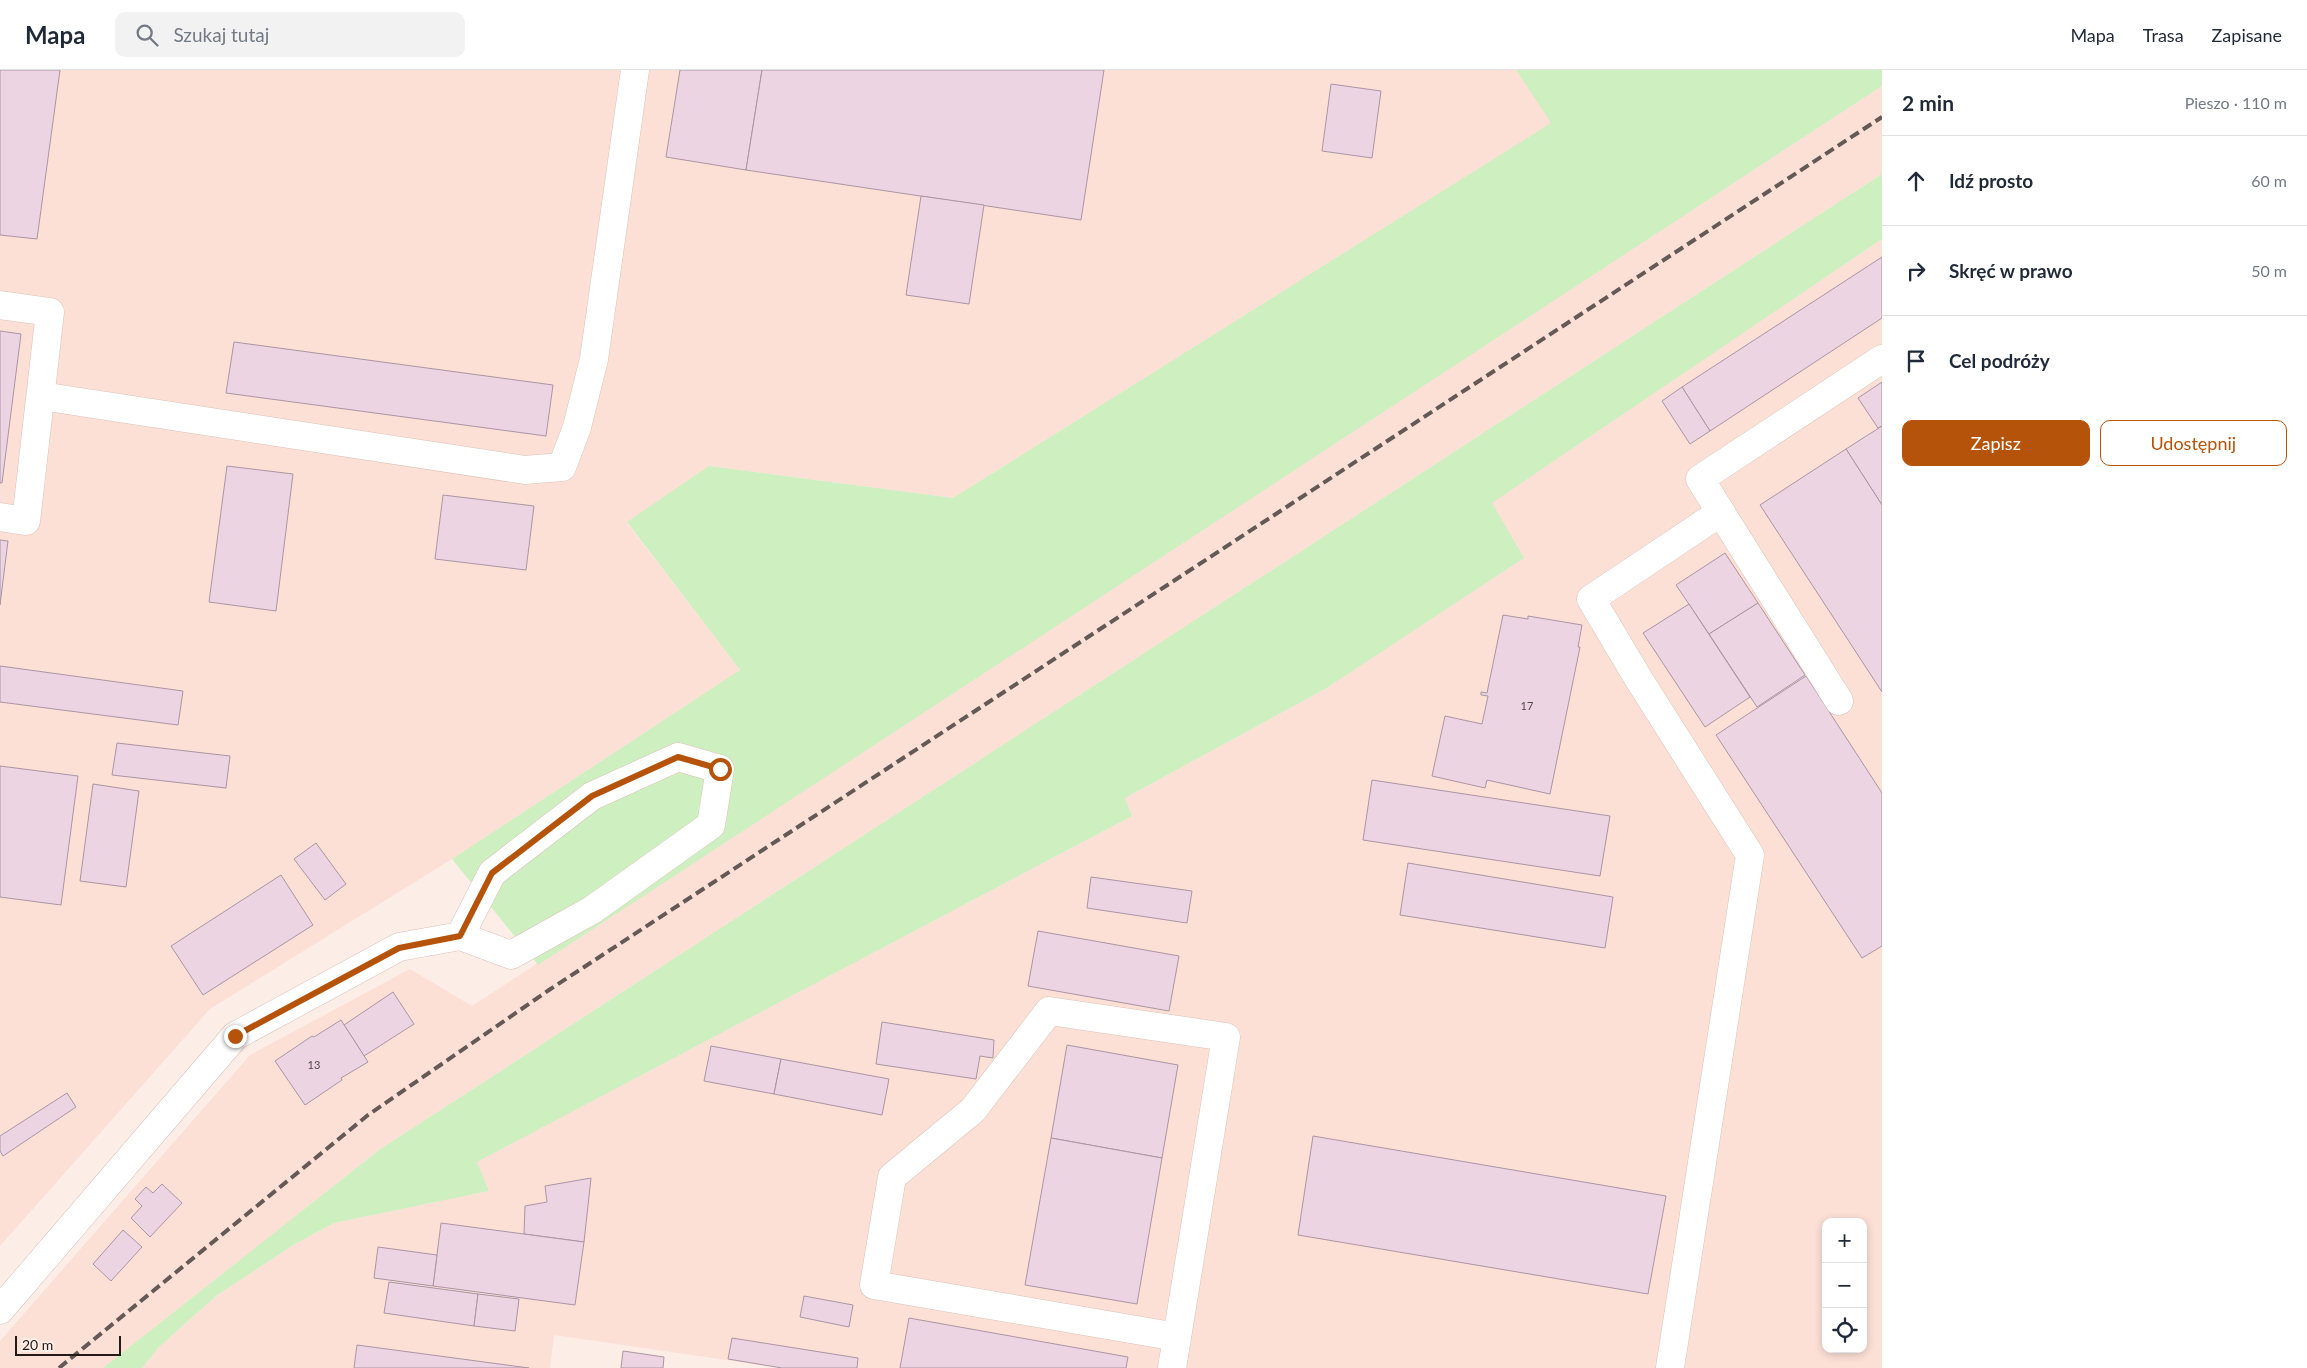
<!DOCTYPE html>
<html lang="pl">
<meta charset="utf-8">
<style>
:root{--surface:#fff;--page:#f2f2f3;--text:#1f2937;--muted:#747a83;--line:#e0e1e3;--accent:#b45309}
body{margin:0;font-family:Lato,sans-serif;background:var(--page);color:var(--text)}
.controls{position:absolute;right:15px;bottom:15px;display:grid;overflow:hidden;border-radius:10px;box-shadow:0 2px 8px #0003}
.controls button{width:45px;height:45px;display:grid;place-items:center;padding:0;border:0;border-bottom:1px solid var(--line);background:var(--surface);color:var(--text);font:25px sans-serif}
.scale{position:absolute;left:15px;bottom:12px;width:106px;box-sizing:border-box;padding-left:5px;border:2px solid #231916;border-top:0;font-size:14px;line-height:18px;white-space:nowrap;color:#231916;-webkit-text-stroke:4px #fdede7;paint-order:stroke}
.stop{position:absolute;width:15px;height:15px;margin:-11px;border:4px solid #b45309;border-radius:50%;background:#fff}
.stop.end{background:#b45309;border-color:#fff;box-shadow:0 1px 5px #0008}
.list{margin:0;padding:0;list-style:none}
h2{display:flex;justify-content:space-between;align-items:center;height:65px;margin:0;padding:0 20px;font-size:21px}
h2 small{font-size:16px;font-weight:400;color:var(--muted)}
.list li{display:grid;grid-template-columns:32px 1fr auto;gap:15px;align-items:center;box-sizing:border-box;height:90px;padding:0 20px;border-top:1px solid var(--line)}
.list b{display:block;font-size:19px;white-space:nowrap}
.list em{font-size:16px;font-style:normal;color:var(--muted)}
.actions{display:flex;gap:10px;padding:15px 20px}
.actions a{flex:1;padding:11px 0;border:1px solid var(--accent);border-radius:10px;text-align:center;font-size:18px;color:var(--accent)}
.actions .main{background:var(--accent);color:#fff}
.icon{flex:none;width:28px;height:28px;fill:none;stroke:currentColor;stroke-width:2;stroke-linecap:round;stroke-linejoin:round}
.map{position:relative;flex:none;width:1882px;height:1298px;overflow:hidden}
header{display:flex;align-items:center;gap:30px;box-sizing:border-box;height:70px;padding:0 25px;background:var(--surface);border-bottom:1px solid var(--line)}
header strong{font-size:24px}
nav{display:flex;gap:28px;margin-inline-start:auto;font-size:18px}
.search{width:350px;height:45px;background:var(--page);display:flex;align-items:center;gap:12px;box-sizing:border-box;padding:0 18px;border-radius:10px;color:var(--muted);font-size:19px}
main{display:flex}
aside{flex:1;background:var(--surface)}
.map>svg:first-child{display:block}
.built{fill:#fce0d6;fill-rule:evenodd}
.green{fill:#ceefc0}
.building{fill:#ecd4e3;stroke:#ab95a3}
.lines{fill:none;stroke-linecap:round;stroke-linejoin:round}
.minor-casing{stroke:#dcc2b8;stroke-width:29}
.minor{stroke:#fff;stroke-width:28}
.rail{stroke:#655955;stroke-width:4;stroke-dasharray:10 5;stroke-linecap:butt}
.route{stroke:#b45309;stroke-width:6}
.labels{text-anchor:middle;stroke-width:4.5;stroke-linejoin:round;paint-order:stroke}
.number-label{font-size:11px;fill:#554849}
</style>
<header>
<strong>Mapa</strong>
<div class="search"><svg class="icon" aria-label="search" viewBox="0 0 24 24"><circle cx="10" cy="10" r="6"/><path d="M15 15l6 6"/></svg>Szukaj tutaj</div>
<nav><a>Mapa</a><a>Trasa</a><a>Zapisane</a></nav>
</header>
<main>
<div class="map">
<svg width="1882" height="1298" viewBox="0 0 1882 1298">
<rect width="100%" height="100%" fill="#fdede7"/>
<g class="built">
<polygon points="0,0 1516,0 1552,53 953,428 709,396 627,453 740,600 452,789 210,939 0,1176"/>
<polygon points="1882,16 1882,104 379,1080 103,1298 0,1298 0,1271 250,985 410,899 472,936"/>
<path d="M 1882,169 L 1882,1298 L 782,1298 L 554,1265 L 550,1298 L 142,1298 L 159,1277 L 216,1226 L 295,1174 L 334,1153 L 489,1121 L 476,1092 L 1132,746 L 1125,728 L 1325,619 L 1523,488 L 1491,433 ZM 1826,1152 L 1863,1152 L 1863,1279 L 1826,1279 Z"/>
</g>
<g class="green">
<polygon points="1516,0 1882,0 1882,16 538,895 452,789 740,600 627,452 709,396 953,428 1551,53"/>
<polygon points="1882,104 1882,169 1492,433 1524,488 1325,619 1125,728 1132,746 477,1092 489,1121 334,1153 295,1174 216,1226 159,1277 142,1298 103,1298 379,1080"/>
</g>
<g class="building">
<polygon points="0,0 60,0 37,169 0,165"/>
<polygon points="680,0 762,0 746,100 666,87"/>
<polygon points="762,0 1104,0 1081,150 746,100"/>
<polygon points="1331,14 1381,21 1372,88 1322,81"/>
<polygon points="921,126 984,135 969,234 906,225"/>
<polygon points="1882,187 1882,248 1710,361 1682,317"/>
<polygon points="0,261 21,264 2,413 0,413"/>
<polygon points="234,272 553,315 546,366 226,323"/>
<polygon points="1882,312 1882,356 1878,358 1858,328"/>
<polygon points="1682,317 1710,361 1690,374 1662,331"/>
<polygon points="1882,356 1882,435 1846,379"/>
<polygon points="1846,379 1882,435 1882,622 1760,435"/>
<polygon points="227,396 293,404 276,541 209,532"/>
<polygon points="443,425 534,436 526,500 435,489"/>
<polygon points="0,470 8,471 0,535"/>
<polygon points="1725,483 1758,533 1709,564 1676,515"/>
<polygon points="1758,533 1805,605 1757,637 1709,564"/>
<polygon points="1689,534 1750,627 1705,657 1643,563"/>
<polygon points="1503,545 1528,549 1528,546 1582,555 1578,577 1580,577 1550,724 1487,710 1485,718 1432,706 1445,646 1482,654 1488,626 1481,625 1481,622 1487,623"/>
<polygon points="0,596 183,621 178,655 0,632"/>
<polygon points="1806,606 1882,723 1882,876 1862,888 1716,665"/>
<polygon points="117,673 230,686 226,718 112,705"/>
<polygon points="0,696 78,706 61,835 0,827"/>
<polygon points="1372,710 1610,746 1600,806 1363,770"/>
<polygon points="93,714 139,721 126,817 80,811"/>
<polygon points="316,773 346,814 325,830 294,789"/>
<polygon points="1408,793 1613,827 1605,878 1400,845"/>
<polygon points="281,805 313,855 203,925 171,876"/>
<polygon points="1091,807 1192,821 1187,853 1087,838"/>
<polygon points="1038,861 1179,886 1169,941 1028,916"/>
<polygon points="393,922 414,954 364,986 344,955"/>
<polygon points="341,950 368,992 341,1008 342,1010 305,1035 275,991 312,966 314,967"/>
<polygon points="882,952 994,970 993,988 980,986 976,1009 876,994"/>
<polygon points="1067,975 1178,995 1162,1088 1051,1068"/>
<polygon points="711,976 781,989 774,1024 704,1011"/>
<polygon points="781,989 889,1009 882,1045 774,1024"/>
<polygon points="67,1023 76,1037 3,1086 0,1081 0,1066"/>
<polygon points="1313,1066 1666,1126 1648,1224 1298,1165"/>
<polygon points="1051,1068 1162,1088 1137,1234 1025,1215"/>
<polygon points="591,1108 584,1172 524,1164 525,1136 547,1132 545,1116"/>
<polygon points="162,1114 182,1133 150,1167 131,1148 142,1136 135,1129 146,1117 153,1123"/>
<polygon points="441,1153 584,1172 575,1235 433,1216"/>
<polygon points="123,1160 142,1177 111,1211 93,1194"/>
<polygon points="378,1177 437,1185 433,1216 374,1208"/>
<polygon points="389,1212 478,1224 474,1256 384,1243"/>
<polygon points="478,1224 519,1229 515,1261 474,1256"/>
<polygon points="804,1226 853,1235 849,1257 800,1247"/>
<polygon points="909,1248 1128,1287 1126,1298 900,1298"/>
<polygon points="732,1268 858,1288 857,1298 782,1298 728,1289"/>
<polygon points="357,1275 529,1298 354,1298"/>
<polygon points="623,1281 664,1287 663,1298 621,1298"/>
</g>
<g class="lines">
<defs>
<g id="minor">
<polyline points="0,235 50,242 26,451 0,447"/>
<polyline points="41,326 525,400 562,397 577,357 594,289 635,0"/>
<polyline points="1839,631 1700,409 1882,289"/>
<polyline points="0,1240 235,966 399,877 460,866 511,885 592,840 711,755 720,699 678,687 592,726 492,803 460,866"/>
<polyline points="1172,1298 1226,967 1049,941 973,1040 892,1107 874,1215 1177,1267"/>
<polyline points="1670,1298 1750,785 1638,608 1591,529 1721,442"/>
</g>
</defs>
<use href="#minor" class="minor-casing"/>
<use href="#minor" class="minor"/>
<polyline class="rail" points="59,1298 368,1045 549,920 1882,47"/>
</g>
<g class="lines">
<polyline class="route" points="235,966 399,878 460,866 492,803 592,726 678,687 720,699"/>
</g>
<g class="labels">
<g class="number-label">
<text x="1527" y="640">17</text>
<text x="314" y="999">13</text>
</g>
</g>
</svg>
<div class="controls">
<button>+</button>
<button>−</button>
<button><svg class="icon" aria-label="locate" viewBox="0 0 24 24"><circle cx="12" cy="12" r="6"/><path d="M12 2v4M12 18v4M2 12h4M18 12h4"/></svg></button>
</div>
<div class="scale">20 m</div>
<div class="stop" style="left:720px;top:699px"></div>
<div class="stop end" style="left:235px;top:966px"></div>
</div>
<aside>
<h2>2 min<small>Pieszo · 110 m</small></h2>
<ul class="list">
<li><svg class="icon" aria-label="ahead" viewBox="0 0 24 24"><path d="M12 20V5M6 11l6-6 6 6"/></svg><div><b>Idź prosto</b></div><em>60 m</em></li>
<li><svg class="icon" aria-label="right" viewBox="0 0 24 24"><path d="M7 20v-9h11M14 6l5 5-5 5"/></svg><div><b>Skręć w prawo</b></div><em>50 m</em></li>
<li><svg class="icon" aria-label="arrive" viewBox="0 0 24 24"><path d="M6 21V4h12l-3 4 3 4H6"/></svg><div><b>Cel podróży</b></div></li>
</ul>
<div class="actions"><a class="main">Zapisz</a><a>Udostępnij</a></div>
</aside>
</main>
